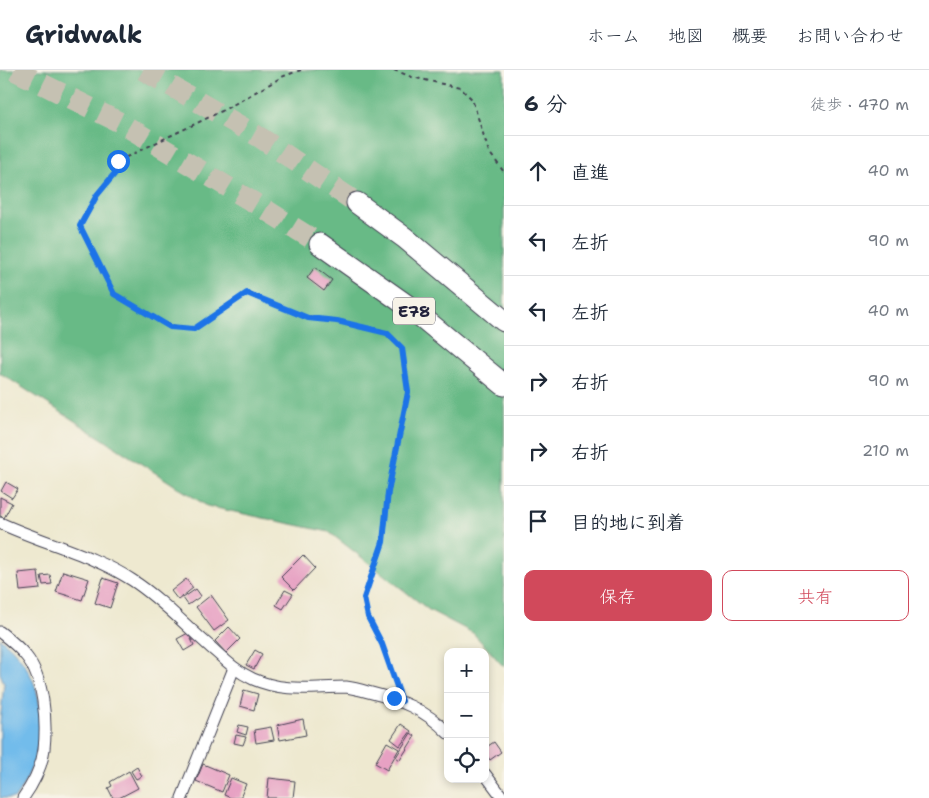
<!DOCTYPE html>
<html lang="ja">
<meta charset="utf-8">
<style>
:root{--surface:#fff;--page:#f6f6f7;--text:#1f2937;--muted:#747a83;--line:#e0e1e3;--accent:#d1495b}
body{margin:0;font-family:"Shantell Sans","Klee One",sans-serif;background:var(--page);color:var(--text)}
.controls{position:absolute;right:15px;bottom:15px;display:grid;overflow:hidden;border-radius:10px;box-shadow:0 2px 8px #0003}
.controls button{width:45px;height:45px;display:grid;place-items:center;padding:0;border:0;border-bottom:1px solid var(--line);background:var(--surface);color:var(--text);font:25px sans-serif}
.stop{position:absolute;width:15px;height:15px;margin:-11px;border:4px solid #1a73e8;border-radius:50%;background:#fff}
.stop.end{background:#1a73e8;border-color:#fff;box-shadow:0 1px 5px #0008}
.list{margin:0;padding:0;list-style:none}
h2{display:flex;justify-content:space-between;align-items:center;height:65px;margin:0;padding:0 20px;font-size:21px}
h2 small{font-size:16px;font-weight:400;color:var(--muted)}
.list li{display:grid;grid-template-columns:32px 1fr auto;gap:15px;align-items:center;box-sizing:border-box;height:70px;padding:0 20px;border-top:1px solid var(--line)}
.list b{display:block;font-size:19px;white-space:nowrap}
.list em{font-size:16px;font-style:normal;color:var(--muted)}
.actions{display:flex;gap:10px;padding:15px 20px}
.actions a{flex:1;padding:11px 0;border:1px solid var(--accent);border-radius:10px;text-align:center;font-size:18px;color:var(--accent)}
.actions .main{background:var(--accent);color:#fff}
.icon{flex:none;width:28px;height:28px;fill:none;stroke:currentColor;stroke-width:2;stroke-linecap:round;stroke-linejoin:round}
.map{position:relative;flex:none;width:504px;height:728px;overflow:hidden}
header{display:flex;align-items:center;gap:30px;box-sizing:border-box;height:70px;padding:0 25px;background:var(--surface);border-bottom:1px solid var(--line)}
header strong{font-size:24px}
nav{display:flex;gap:28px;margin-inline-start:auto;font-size:18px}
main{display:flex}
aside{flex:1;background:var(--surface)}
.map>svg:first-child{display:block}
.forest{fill:#68ba86;stroke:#456e60}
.water{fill:#72bceb;stroke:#4a6f93}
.building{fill:#e7a1c3}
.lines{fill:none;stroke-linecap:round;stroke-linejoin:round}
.highway-tunnel{stroke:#c5c1b2;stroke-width:21;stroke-dasharray:21 11;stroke-linecap:butt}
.street-casing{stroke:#414051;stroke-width:13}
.highway-casing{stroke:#414051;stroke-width:23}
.path{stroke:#414051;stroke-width:2;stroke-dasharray:4 4;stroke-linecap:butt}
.street{stroke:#fff;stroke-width:11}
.highway{stroke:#fff;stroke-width:21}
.route{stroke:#1a73e8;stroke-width:6}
.labels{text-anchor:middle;stroke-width:4.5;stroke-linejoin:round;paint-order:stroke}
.shield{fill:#f7f3e8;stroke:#62616f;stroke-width:1}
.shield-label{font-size:16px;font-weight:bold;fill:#22223b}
</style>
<header>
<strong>Gridwalk</strong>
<nav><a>ホーム</a><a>地図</a><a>概要</a><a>お問い合わせ</a></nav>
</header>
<main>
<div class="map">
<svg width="504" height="728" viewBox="0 0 504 728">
<rect width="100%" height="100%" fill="#f7f3e8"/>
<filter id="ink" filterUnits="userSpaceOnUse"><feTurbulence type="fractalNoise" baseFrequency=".02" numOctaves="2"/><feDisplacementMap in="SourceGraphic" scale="10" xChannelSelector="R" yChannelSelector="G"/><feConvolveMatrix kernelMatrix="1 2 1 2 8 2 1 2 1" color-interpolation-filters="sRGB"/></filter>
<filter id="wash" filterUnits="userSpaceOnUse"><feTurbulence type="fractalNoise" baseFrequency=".0096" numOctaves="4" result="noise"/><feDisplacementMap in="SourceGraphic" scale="20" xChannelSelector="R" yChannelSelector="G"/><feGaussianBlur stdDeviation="1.12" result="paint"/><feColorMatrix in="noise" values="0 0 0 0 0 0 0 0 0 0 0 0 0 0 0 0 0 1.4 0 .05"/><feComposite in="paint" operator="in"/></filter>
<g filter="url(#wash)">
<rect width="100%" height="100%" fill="#eee9d0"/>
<polygon class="forest" points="0,0 504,0 504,597 473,563 429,540 329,462 207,436 0,303"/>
<path class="water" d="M 0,568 C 52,608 51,677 15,728 L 0,728 L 0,653 L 4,613 L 0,603 Z"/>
<g id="blocks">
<g class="building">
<polygon points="315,197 332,210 324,221 307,208"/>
<polygon points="6,412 18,419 12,428 1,421"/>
<polygon points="0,427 12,433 4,448 0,446"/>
<polygon points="303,485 315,498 294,520 281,507"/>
<polygon points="38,501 40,519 20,521 18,503"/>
<polygon points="63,501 89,509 82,530 56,522"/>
<polygon points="50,505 52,514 43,515 41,506"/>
<polygon points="103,508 118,513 110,538 95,533"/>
<polygon points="186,509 193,518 178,530 171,521"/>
<polygon points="196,519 201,526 188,535 183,528"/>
<polygon points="285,520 293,524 283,539 276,535"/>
<polygon points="211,525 229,550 214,561 196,537"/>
<polygon points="229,557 240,569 226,583 215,571"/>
<polygon points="188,563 194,575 184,581 177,569"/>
<polygon points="255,580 262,584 254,599 246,595"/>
<polygon points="244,620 258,624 254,640 240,636"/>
<polygon points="303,649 306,665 280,670 277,655"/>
<polygon points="401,654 411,661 400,676 391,669"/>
<polygon points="239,655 248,657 246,665 237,662"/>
<polygon points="271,657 274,670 256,673 254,660"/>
<polygon points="411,663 415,666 400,690 396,687"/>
<polygon points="236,665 246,667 243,675 234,673"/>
<polygon points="387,672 399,679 387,700 375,693"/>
<polygon points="494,672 501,682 490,690 485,683 485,678"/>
<polygon points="203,694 229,705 222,722 196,711"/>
<polygon points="137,697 142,706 136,709 131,701"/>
<polygon points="129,701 138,718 119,728 113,728 108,718 112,716 110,712"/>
<polygon points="231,708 246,714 240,728 231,728 224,725"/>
<polygon points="269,708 295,711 293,728 267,728"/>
</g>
</g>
</g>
<g filter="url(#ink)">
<use href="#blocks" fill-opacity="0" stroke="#414051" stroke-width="1"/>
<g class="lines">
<g class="highway-tunnel">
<polyline points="14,0 119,52 258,135 320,174"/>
<polyline points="143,0 261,68 357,133"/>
</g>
<defs>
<g id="street">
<path d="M 0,453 C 43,473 92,484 132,510 C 160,528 183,553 207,574 C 222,587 235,601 253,609 C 285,623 313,617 346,617 C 354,618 361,620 368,622 C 400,630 425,639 448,663"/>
<path d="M 0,562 C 9,569 19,577 26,586 C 44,608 47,651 44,679 C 42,696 33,714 23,728"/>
<polyline points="485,704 503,728"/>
<polyline points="182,728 234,598"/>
</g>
<g id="highway">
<polyline points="357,133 405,168 504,251"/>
<polyline points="320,174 412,239 504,315"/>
</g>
</defs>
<use href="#street" class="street-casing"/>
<use href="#highway" class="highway-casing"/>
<g class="path">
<polyline points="301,0 284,6 222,41 118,91 116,102 97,125 80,156 114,224 171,257 194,259 247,223 308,248 337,251 387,263 402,278 408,322 388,422 383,472 364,528 368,547 382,574 397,617"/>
<polyline points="394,0 412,7 460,18 472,29 489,82 504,102"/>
</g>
<use href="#street" class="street"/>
<use href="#highway" class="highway"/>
</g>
</g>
<g class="lines" filter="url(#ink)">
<polyline class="route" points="118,91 116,102 97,125 80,156 114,224 170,257 194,259 247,223 308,248 337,251 387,263 402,278 408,322 388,422 383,472 364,528 368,547 382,574 402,631 394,628"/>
</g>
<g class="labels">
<rect class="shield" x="393" y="227.5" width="42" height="27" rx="4"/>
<g class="shield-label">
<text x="414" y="247">E78</text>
</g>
</g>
</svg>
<div class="controls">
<button>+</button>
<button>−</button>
<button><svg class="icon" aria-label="locate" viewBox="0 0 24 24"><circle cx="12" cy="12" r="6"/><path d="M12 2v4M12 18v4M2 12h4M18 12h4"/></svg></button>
</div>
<div class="stop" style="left:118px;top:91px"></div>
<div class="stop end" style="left:394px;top:628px"></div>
</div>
<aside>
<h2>6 分<small>徒歩 · 470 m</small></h2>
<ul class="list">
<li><svg class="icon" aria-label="ahead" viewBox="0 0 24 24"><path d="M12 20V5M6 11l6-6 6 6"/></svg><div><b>直進</b></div><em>40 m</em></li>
<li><svg class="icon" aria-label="left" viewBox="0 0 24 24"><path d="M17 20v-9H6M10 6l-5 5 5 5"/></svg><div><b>左折</b></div><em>90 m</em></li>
<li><svg class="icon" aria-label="left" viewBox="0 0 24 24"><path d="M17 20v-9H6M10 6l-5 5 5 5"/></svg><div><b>左折</b></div><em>40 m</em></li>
<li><svg class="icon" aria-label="right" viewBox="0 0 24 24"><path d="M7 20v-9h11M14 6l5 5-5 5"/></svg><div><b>右折</b></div><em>90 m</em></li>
<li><svg class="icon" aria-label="right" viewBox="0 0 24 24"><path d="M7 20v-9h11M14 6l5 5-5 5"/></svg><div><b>右折</b></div><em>210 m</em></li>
<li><svg class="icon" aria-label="arrive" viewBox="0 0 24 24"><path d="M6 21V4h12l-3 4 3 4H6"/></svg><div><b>目的地に到着</b></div></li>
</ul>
<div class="actions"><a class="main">保存</a><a>共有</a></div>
</aside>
</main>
